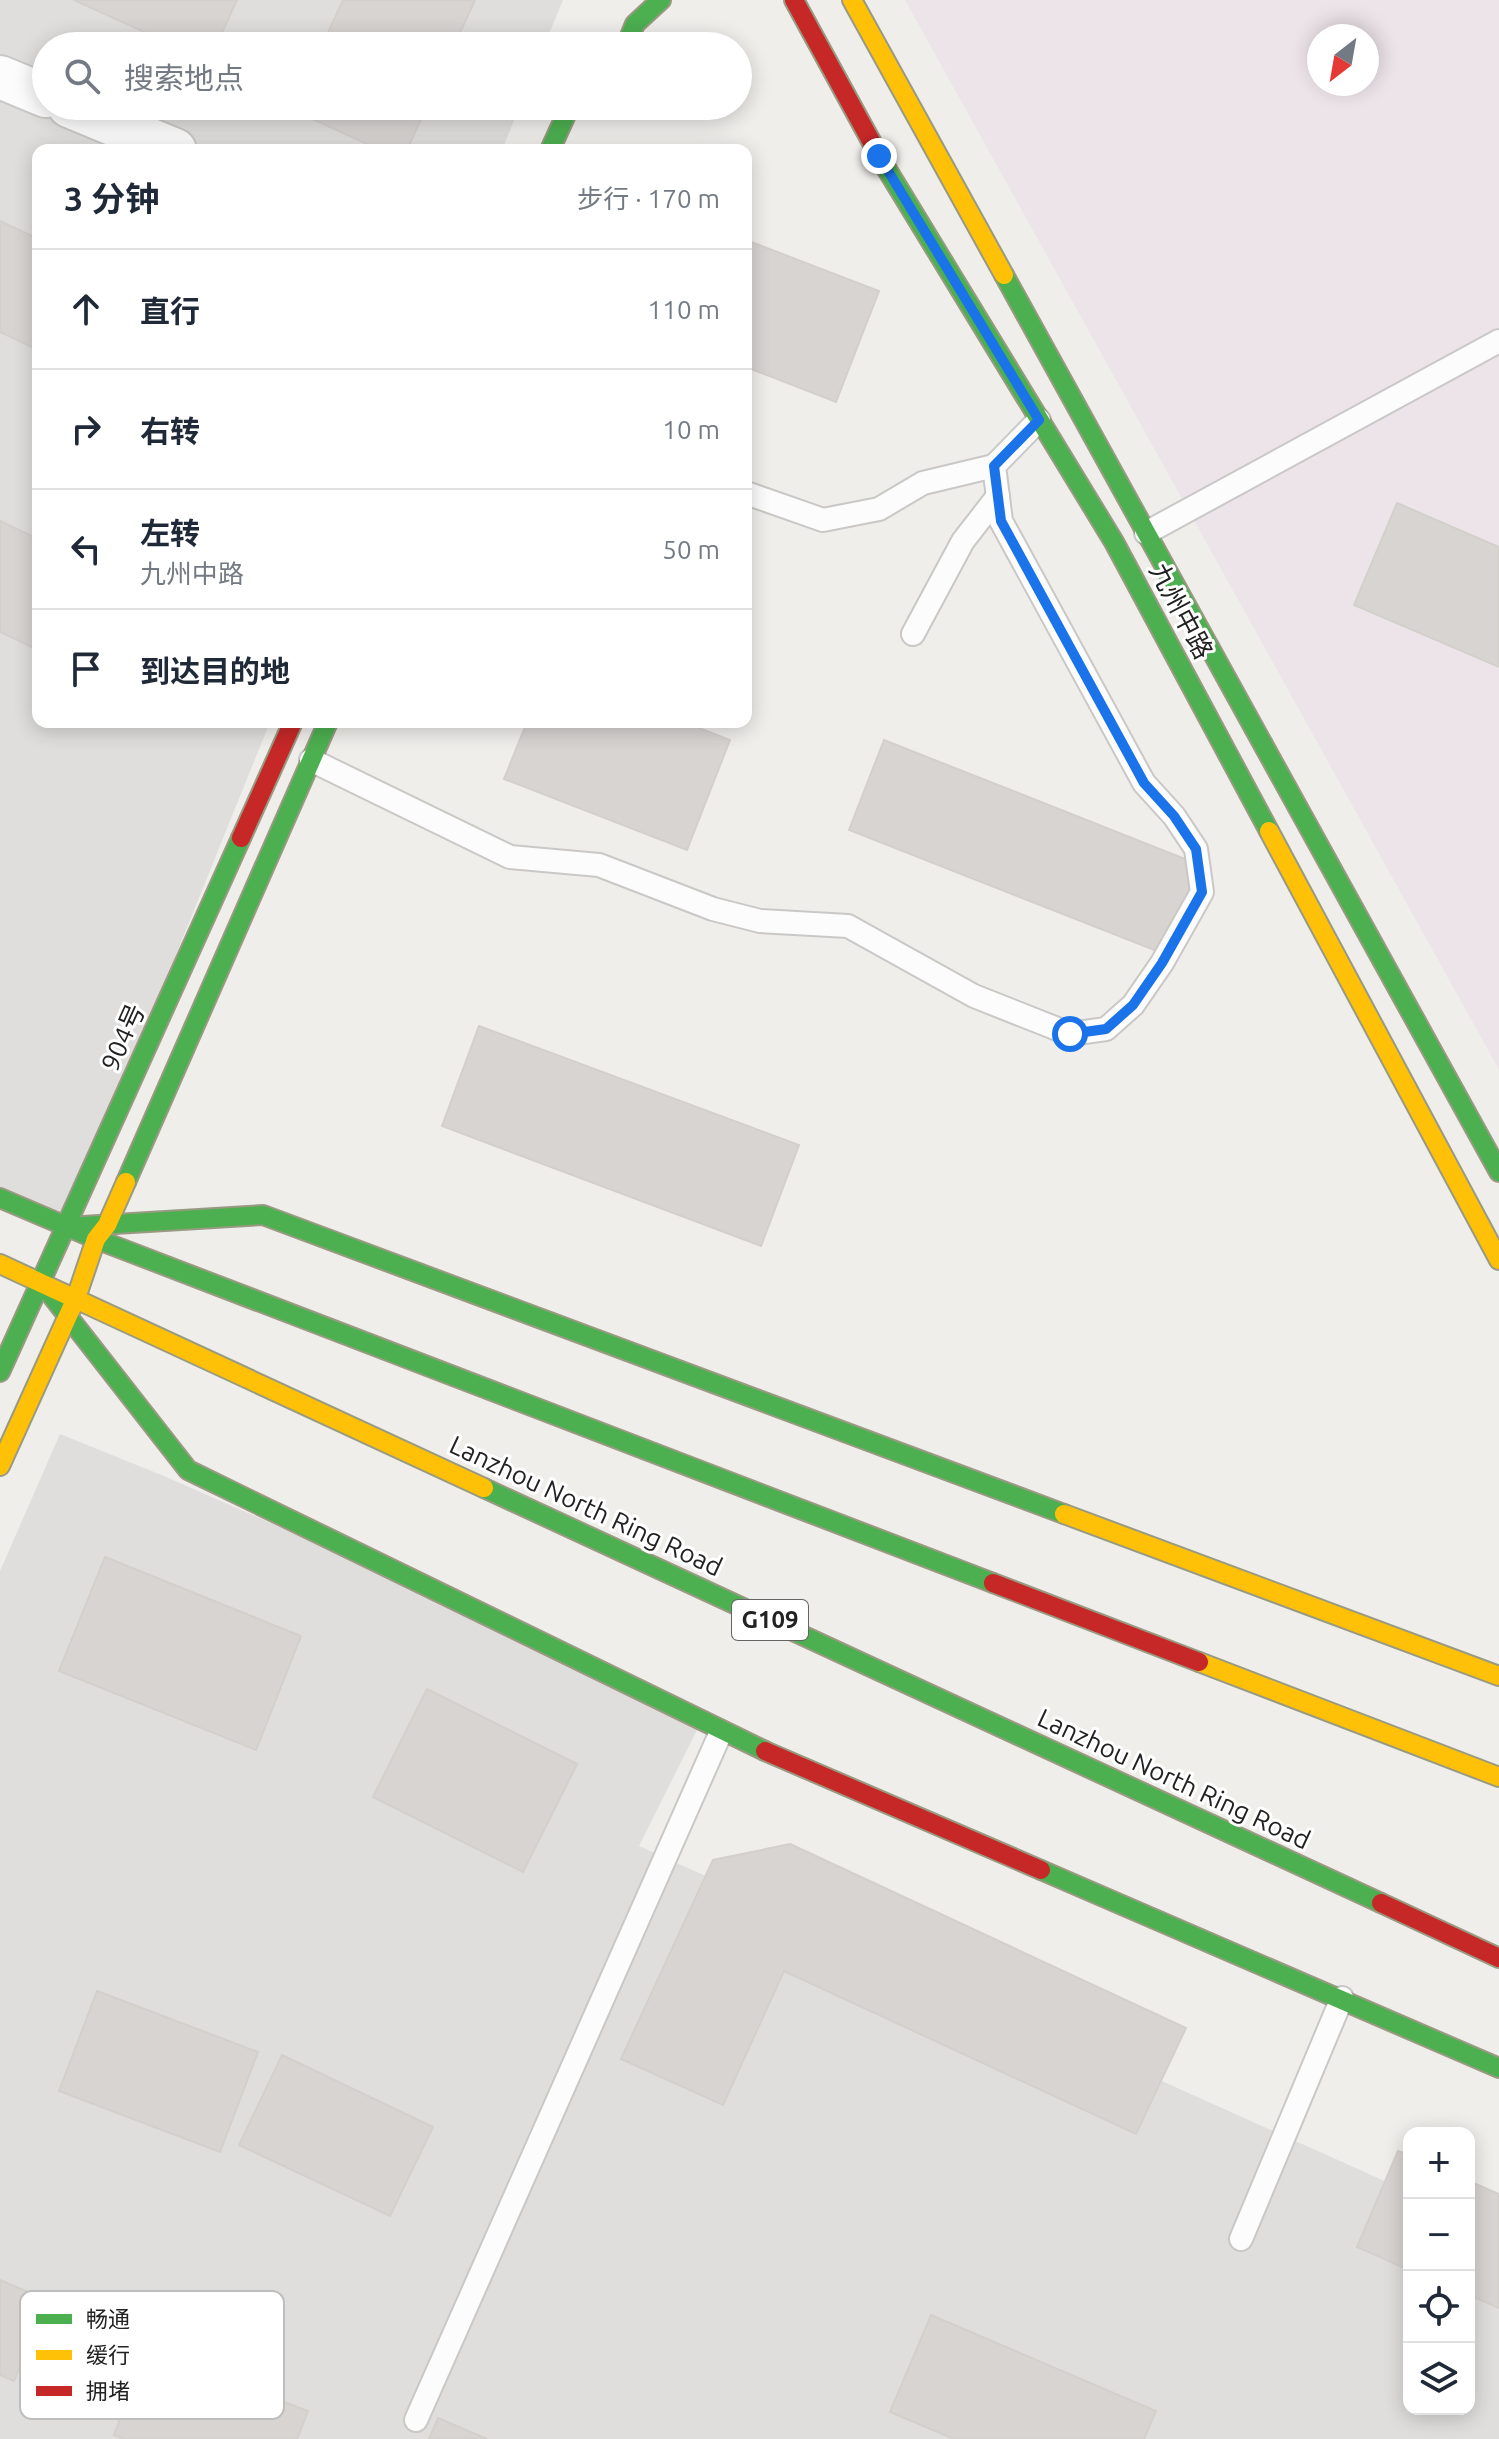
<!DOCTYPE html>
<html lang="zh">
<meta charset="utf-8">
<style>
:root{--surface:#fff;--page:#f6f6f7;--text:#1f2937;--muted:#747a83;--line:#e0e1e3}
body{margin:0;font-family:Ubuntu,"Noto Sans SC",sans-serif;background:var(--page);color:var(--text)}
.controls{position:absolute;right:24px;bottom:24px;display:grid;overflow:hidden;border-radius:16px;box-shadow:0 4px 20px #0003}
.controls button{width:72px;height:72px;display:grid;place-items:center;padding:0;border:0;border-bottom:2px solid var(--line);background:var(--surface);color:var(--text);font:40px sans-serif}
.compass{position:absolute;left:1307px;top:24px;width:72px;height:72px;border-radius:50%;background:var(--surface);box-shadow:0 4px 20px #0003;rotate:211deg}
.stop{position:absolute;width:24px;height:24px;margin:-18px;border:6px solid #1a73e8;border-radius:50%;background:#fff}
.stop.end{background:#1a73e8;border-color:#fff;box-shadow:0 2px 8px #0008}
.list{margin:0;padding:0;list-style:none}
h2{display:flex;justify-content:space-between;align-items:center;height:104px;margin:0;padding:0 32px;font-size:34px}
h2 small{font-size:26px;font-weight:400;color:var(--muted)}
.list li{display:grid;grid-template-columns:52px 1fr auto;gap:24px;align-items:center;box-sizing:border-box;height:120px;padding:0 32px;border-top:2px solid var(--line)}
.list b{display:block;font-size:30px;white-space:nowrap}
.list p{margin:0;font-size:26px;white-space:nowrap;color:var(--muted)}
.list em{font-size:26px;font-style:normal;color:var(--muted)}
.icon{flex:none;width:44px;height:44px;fill:none;stroke:currentColor;stroke-width:2;stroke-linecap:round;stroke-linejoin:round}
.map{position:relative;flex:none;width:1499px;height:2439px;overflow:hidden}
.search{position:absolute;background:var(--surface);box-shadow:0 4px 20px #0003;left:32px;top:32px;width:720px;height:88px;display:flex;align-items:center;gap:20px;box-sizing:border-box;padding:0 28px;border-radius:44px;color:var(--muted);font-size:30px}
.panel{position:absolute;background:var(--surface);box-shadow:0 4px 20px #0003;left:32px;top:144px;width:720px;height:584px;border-radius:16px}
.map>svg:first-child{display:block}
.residential{fill:#dfdedc}
.industrial{fill:#ede4e9;fill-rule:evenodd}
.building{fill:#d7d4d2;stroke:#d3d0cc;stroke-width:2}
.lines{fill:none;stroke-linecap:round;stroke-linejoin:round}
.lane-casing{stroke:#c9c8c7;stroke-width:26}
.street-casing{stroke:#c9c8c7;stroke-width:46}
.fast-casing{stroke:#999a82;stroke-width:22}
.slow-casing{stroke:#999a82;stroke-width:22}
.jam-casing{stroke:#999a82;stroke-width:22}
.lane{stroke:#fdfcfc;stroke-width:22}
.street{stroke:#fdfcfc;stroke-width:42}
.fast{stroke:#4caf50;stroke-width:18}
.slow{stroke:#ffc107;stroke-width:18}
.jam{stroke:#c62828;stroke-width:18}
.route{stroke:#1a73e8;stroke-width:10}
.labels{text-anchor:middle;stroke-width:6;stroke-linejoin:round;paint-order:stroke}
.shield{fill:#fff;stroke:#646464;stroke-width:2}
.shield-label{font-size:24px;font-weight:bold;fill:#222}
.street-label{font-size:26px;fill:#222;stroke:#fff}
.key{fill:#fff;stroke:#bdbdbd;stroke-width:2}
.key-label{font-size:22px;fill:#222}
</style>
<div class="map">
<svg width="1499" height="2439" viewBox="0 0 1499 2439">
<rect width="100%" height="100%" fill="#f0eeeb"/>
<g class="residential">
<polygon points="0,0 563,0 544,46 46,46 46,106 520,106 502,150 38,150 38,722 270,722 66,1227 0,1198"/>
<polygon points="60,1434 164,1476 705,1714 639,1846 1409,2192 1409,2409 1469,2409 1469,2219 1499,2232 1499,2439 0,2439 0,1571"/>
</g>
<path class="industrial" d="M 905,0 L 1499,0 L 1499,1070 ZM 1319,36 L 1367,36 L 1367,84 L 1319,84 Z"/>
<g class="building">
<polygon points="74,0 237,0 216,46 175,46"/>
<polygon points="343,0 475,0 454,46 322,46"/>
<polygon points="295,106 427,106 407,150 380,150 293,110"/>
<polygon points="0,221 38,239 38,350 0,332"/>
<polygon points="746,240 879,291 836,402 746,367"/>
<polygon points="1397,503 1499,547 1499,667 1354,605"/>
<polygon points="0,521 38,539 38,650 0,632"/>
<polygon points="527,722 684,722 730,740 687,850 504,779"/>
<polygon points="884,740 1208,868 1172,957 849,830"/>
<polygon points="479,1026 799,1145 761,1246 442,1126"/>
<polygon points="105,1557 301,1636 256,1750 59,1671"/>
<polygon points="427,1689 577,1764 523,1872 373,1797"/>
<polygon points="790,1844 1186,2028 1136,2134 784,1971 723,2105 621,2059 713,1860"/>
<polygon points="97,1991 258,2052 220,2152 59,2091"/>
<polygon points="282,2055 433,2127 390,2216 239,2145"/>
<polygon points="1398,2151 1409,2155 1409,2270 1357,2247"/>
<polygon points="1469,2181 1499,2194 1499,2308 1469,2295"/>
<polygon points="0,2280 47,2300 14,2381 0,2375"/>
<polygon points="931,2315 1156,2411 1144,2439 954,2439 890,2412"/>
<polygon points="146,2349 308,2411 297,2439 124,2439 114,2435"/>
<polygon points="438,2418 487,2439 429,2439"/>
</g>
<g class="lines">
<defs>
<g id="lane">
<polyline points="746,493 823,520 879,509 923,483 994,466"/>
<polyline points="1146,533 1499,341"/>
<polyline points="913,634 963,541 998,496"/>
<polyline points="311,760 510,857 599,865 713,909 760,921 848,926 974,996 1070,1034 1106,1029 1133,1005 1162,963 1202,892 1196,849 1174,816 1144,783 1001,521 994,466 1039,420"/>
<polyline points="1241,2239 1342,1998"/>
<polyline points="416,2420 721,1732"/>
</g>
<g id="street">
<polyline points="0,77 46,96"/>
<polyline points="69,106 175,150"/>
</g>
<g id="fast">
<polyline points="626,46 635,24 661,0"/>
<polyline points="550,150 570,106"/>
<polyline points="883,163 1114,542 1269,831"/>
<polyline points="1004,275 1499,1172"/>
<polyline points="126,1182 328,722"/>
<polyline points="0,1198 96,1239 993,1583"/>
<polyline points="66,1227 263,1215 1064,1514"/>
<polyline points="41,1282 188,1470 765,1751"/>
<polyline points="0,1372 241,838"/>
<polyline points="484,1488 1381,1903"/>
<polyline points="1041,1870 1499,2068"/>
</g>
<g id="slow">
<polyline points="852,0 1004,275"/>
<polyline points="1269,831 1499,1260"/>
<polyline points="0,1264 484,1488"/>
<polyline points="0,1466 76,1298 96,1239 107,1225 126,1182"/>
<polyline points="1064,1514 1499,1676"/>
<polyline points="1199,1662 1499,1777"/>
</g>
<g id="jam">
<polyline points="794,0 883,163"/>
<polyline points="241,838 293,722"/>
<polyline points="993,1583 1199,1662"/>
<polyline points="765,1751 1041,1870"/>
<polyline points="1381,1903 1499,1958"/>
</g>
</defs>
<use href="#lane" class="lane-casing"/>
<use href="#street" class="street-casing"/>
<use href="#fast" class="fast-casing"/>
<use href="#slow" class="slow-casing"/>
<use href="#jam" class="jam-casing"/>
<use href="#lane" class="lane"/>
<use href="#street" class="street"/>
<use href="#fast" class="fast"/>
<use href="#slow" class="slow"/>
<use href="#jam" class="jam"/>
</g>
<g class="lines">
<polyline class="route" points="879,156 1039,420 994,466 1001,521 1144,783 1174,816 1196,849 1202,892 1162,963 1133,1005 1106,1029 1070,1034"/>
</g>
<g class="labels">
<rect class="shield" x="732" y="1600" width="76" height="40" rx="6"/>
<g class="shield-label">
<text x="770" y="1628">G109</text>
</g>
<g class="street-label">
<text transform="translate(1181 611) rotate(62)" y="9">九州中路</text>
<text transform="translate(123 1037) rotate(-66)" y="9">904号</text>
<text transform="translate(586 1506) rotate(25)" y="9">Lanzhou North Ring Road</text>
<text transform="translate(1174 1779) rotate(25)" y="9">Lanzhou North Ring Road</text>
</g>
</g>
<rect x="20" y="2291" width="264" height="128" rx="12" class="key"/>
<rect x="36" y="2314" width="36" height="10" fill="#4caf50"/>
<rect x="36" y="2350" width="36" height="10" fill="#ffc107"/>
<rect x="36" y="2386" width="36" height="10" fill="#c62828"/>
<g class="key-label">
<text x="86" y="2327">畅通</text>
<text x="86" y="2363">缓行</text>
<text x="86" y="2399">拥堵</text>
</g>
</svg>
<div class="controls">
<button>+</button>
<button>−</button>
<button><svg class="icon" aria-label="locate" viewBox="0 0 24 24"><circle cx="12" cy="12" r="6"/><path d="M12 2v4M12 18v4M2 12h4M18 12h4"/></svg></button>
<button><svg class="icon" aria-label="layers" viewBox="0 0 24 24"><path d="M12 4l9 5-9 5-9-5zM3 14l9 5 9-5"/></svg></button>
</div>
<svg class="compass" viewBox="-18 -18 36 36"><path d="M0-13l5 13h-10z" fill="#e53935"/><path d="M0 13l5-13h-10z" fill="#747a83"/></svg>
<div class="stop" style="left:1070px;top:1034px"></div>
<div class="stop end" style="left:879px;top:156px"></div>
<div class="search"><svg class="icon" aria-label="search" viewBox="0 0 24 24"><circle cx="10" cy="10" r="6"/><path d="M15 15l6 6"/></svg>搜索地点</div>
<section class="panel">
<h2>3 分钟<small>步行 · 170 m</small></h2>
<ul class="list">
<li><svg class="icon" aria-label="ahead" viewBox="0 0 24 24"><path d="M12 20V5M6 11l6-6 6 6"/></svg><div><b>直行</b></div><em>110 m</em></li>
<li><svg class="icon" aria-label="right" viewBox="0 0 24 24"><path d="M7 20v-9h11M14 6l5 5-5 5"/></svg><div><b>右转</b></div><em>10 m</em></li>
<li><svg class="icon" aria-label="left" viewBox="0 0 24 24"><path d="M17 20v-9H6M10 6l-5 5 5 5"/></svg><div><b>左转</b><p>九州中路</p></div><em>50 m</em></li>
<li><svg class="icon" aria-label="arrive" viewBox="0 0 24 24"><path d="M6 21V4h12l-3 4 3 4H6"/></svg><div><b>到达目的地</b></div></li>
</ul>
</section>
</div>
